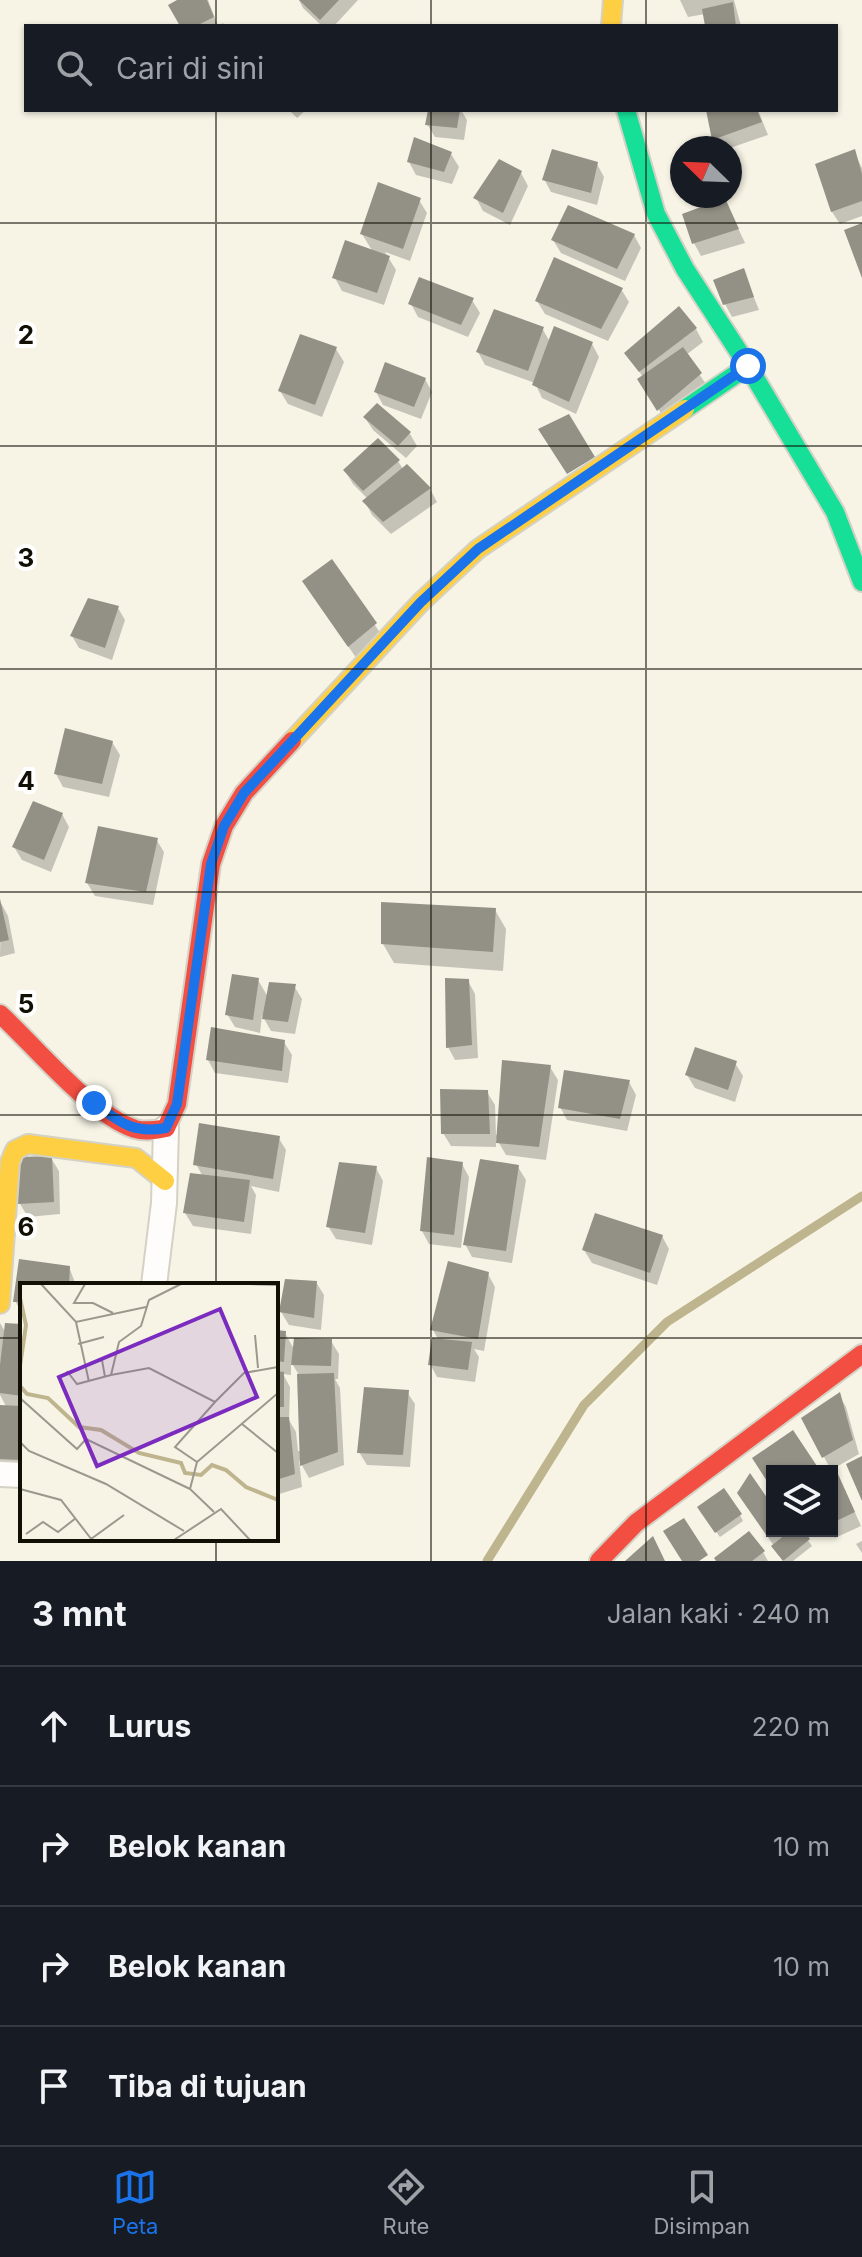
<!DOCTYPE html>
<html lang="id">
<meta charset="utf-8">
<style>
:root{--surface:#171b24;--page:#242831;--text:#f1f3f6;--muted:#9ea1a6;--line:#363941;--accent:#1a73e8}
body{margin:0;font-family:Inter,sans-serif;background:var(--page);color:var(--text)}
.controls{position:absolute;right:24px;bottom:24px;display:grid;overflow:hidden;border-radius:0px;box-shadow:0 2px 6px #0004}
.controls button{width:72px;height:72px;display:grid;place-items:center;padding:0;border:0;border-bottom:2px solid var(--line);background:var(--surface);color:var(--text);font:40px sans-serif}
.compass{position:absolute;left:670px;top:136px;width:72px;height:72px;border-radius:50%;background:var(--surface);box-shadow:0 2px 6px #0004;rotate:293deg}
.stop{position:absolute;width:24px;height:24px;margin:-18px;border:6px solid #1a73e8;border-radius:50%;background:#fff}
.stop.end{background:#1a73e8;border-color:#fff;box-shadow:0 2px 8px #0008}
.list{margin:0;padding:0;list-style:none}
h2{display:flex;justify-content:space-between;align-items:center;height:104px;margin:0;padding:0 32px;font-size:34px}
h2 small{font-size:26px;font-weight:400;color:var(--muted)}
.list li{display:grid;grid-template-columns:52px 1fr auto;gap:24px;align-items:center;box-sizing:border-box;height:120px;padding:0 32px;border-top:2px solid var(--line)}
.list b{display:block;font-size:30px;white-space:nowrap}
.list em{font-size:26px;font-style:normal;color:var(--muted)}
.icon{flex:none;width:44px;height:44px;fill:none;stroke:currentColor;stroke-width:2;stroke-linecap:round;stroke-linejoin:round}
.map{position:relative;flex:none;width:862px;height:1561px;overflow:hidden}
.search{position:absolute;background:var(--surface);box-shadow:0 2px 6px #0004;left:24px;right:24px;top:24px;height:88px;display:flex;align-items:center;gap:20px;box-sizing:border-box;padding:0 28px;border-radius:0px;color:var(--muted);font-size:30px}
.sheet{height:584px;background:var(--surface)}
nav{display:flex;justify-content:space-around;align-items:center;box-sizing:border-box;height:112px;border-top:2px solid var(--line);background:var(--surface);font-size:22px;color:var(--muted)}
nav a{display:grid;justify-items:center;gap:4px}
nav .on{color:var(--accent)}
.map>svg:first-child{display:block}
.shadow{fill:#0003;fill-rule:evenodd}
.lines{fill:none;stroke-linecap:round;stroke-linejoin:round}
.stream{stroke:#beb48d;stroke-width:9}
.building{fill:#939085}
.street-casing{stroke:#d4d1c5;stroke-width:28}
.fast-casing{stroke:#d4d1c5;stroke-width:22}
.slow-casing{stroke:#d4d1c5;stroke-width:22}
.jam-casing{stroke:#d4d1c5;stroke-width:22}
.street{stroke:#fefdfb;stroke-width:24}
.fast{stroke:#16e098;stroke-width:18}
.slow{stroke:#ffcf43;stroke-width:18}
.jam{stroke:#f24e42;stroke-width:18}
.route{stroke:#1a73e8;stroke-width:10}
.grid{fill:none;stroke:#120f05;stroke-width:2;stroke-opacity:0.55}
.inset-river{fill:none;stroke:#beb48d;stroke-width:4}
.inset-road{fill:none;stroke:#9b988c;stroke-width:2}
.view{fill:#7b2cbf;fill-opacity:0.15;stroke:#7b2cbf;stroke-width:4}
.inset-edge{fill:none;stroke:#120f05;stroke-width:4}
.grid-label{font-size:26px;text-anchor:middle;font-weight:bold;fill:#120f05;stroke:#fff;stroke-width:8;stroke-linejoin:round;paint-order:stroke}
</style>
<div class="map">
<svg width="862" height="1561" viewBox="0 0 862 1561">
<rect width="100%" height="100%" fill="#f7f4e6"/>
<g class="shadow">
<polygon points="182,0 208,0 218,26 223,23 225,26 183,26"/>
<polygon points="299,0 358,0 334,26 322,26 303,8"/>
<polygon points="680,0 734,0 741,26 707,26 705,14 688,17"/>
<polygon points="289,110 306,110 297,118"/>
<polygon points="430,110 461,110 467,120 464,140 435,137 427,124"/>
<polygon points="708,110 758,110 768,135 730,148 719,148 714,139"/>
<polygon points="854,152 862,168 862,216 840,224 832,212 817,166"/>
<polygon points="451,154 459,167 452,184 416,175 409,162"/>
<polygon points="597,164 604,177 597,205 551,192 544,179"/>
<polygon points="521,173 528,186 510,225 483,211 476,198"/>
<polygon points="419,200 427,213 410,261 385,252 396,270 384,305 342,291 335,278 373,252 362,234"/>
<polygon points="731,213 745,243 701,256 694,243"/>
<polygon points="634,235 641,248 625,281 561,253 553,240"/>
<polygon points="743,270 759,310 732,317 725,304"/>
<polygon points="621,289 629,302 608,341 545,314 537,301"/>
<polygon points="472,300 480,313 468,337 418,317 411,304"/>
<polygon points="542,328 550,342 592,344 599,357 576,414 542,398 535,383 485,365 478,352"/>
<polygon points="696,329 703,342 686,355 708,387 665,422 643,377 626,353"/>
<polygon points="336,349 344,362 322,417 288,404 280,391"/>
<polygon points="425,379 432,392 421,419 383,405 376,392"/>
<polygon points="377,405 410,434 417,446 406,458 373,430 365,418"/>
<polygon points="398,461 403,469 407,467 430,489 437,502 391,534 372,515 365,502 368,499 353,484 345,471"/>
<polygon points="332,562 383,637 357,659 312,595"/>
<polygon points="118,608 125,620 112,660 79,648 72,636"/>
<polygon points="112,742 120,755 109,797 63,787 56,774"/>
<polygon points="62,814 69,827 51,872 22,860 14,847"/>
<polygon points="156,839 164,852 153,905 95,896 87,883"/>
<polygon points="1,903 8,916 15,953 0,957"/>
<polygon points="495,910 506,929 503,971 394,963 383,944"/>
<polygon points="258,980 268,997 294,986 302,999 295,1034 271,1031 262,1015 260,1033 235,1027 227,1014"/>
<polygon points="468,981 475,994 478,1058 455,1060 448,1047"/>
<polygon points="284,1042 292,1055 288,1083 215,1073 208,1060"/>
<polygon points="735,1063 743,1076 735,1102 695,1088 687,1075"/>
<polygon points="550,1067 558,1080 546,1160 506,1155 496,1138 496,1147 451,1146 443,1133 487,1092 495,1105 496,1135 499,1135"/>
<polygon points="629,1082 636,1095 627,1131 567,1120 560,1107"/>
<polygon points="278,1137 286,1150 279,1192 251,1186 256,1195 251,1234 193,1226 185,1213 203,1177 196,1164"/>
<polygon points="51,1158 59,1171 60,1214 28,1217 20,1204"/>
<polygon points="462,1164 469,1177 461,1248 429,1244 422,1231"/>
<polygon points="518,1167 526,1180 512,1263 472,1257 465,1244"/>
<polygon points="376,1168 383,1181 372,1245 336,1239 328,1226"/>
<polygon points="662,1236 669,1249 657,1285 592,1263 584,1250"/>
<polygon points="20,1261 69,1267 76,1285 22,1285 22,1313 15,1301"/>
<polygon points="488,1274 495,1287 484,1351 474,1349 479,1357 475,1382 437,1377 430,1364 439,1341 433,1330"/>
<polygon points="316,1282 324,1295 321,1330 289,1325 281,1312"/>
<polygon points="0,1323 6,1333 22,1326 22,1472 0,1471 0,1407 7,1408 0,1395"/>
<path d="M 276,1332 L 285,1333 L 295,1351 L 331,1341 L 339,1354 L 338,1379 L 335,1379 L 340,1388 L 344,1465 L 309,1478 L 299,1460 L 302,1487 L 276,1495 ZM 291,1362 L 299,1375 L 301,1451 L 298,1451 L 296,1432 L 289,1420 L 290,1387 L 283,1374 L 291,1375 Z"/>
<polygon points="407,1392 415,1404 410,1467 367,1465 359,1452"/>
<polygon points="839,1395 846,1407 859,1454 831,1470 803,1418"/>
<polygon points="832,1479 845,1490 861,1526 835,1538 831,1531"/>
<polygon points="747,1506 772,1508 772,1531 787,1531 789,1534 793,1531 801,1531 812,1546 793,1561 784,1561"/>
<polygon points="703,1514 740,1515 743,1521 720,1537"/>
<polygon points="862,1541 862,1553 856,1544"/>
<polygon points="763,1552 768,1561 718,1561"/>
</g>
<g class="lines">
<polyline class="stream" points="487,1561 584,1405 667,1322 862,1196"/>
</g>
<g class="building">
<polygon points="177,0 207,0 214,17 196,26 180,26 168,5"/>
<polygon points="299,0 339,0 320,20"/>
<polygon points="733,2 736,26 705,26 702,9"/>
<polygon points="428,110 460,110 457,128 425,125"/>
<polygon points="706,110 757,110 762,122 712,140"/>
<polygon points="414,137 452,152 444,172 407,162"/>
<polygon points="552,149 598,162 591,193 542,180"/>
<polygon points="855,149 862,174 862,201 831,212 815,164"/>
<polygon points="499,159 522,171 503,213 473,198"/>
<polygon points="378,182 421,198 403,249 360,234"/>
<polygon points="725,198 739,229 692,244 682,214"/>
<polygon points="568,205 635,234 617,269 551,240"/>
<polygon points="862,223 862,278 844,230"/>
<polygon points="345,240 390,256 377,293 332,278"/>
<polygon points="554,257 623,288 601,329 535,301"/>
<polygon points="744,268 754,297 723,305 713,280"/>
<polygon points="419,277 474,298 461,325 408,304"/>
<polygon points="679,306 697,328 639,372 624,353"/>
<polygon points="494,309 544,327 528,371 476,352"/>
<polygon points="554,326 593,342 569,402 532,385"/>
<polygon points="300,334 337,347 315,405 278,391"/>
<polygon points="683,347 702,373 657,411 637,379"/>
<polygon points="385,362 426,378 414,407 374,392"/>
<polygon points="377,403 411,432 398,446 363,417"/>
<polygon points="569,414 595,457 567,474 538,429"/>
<polygon points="378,438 400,460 363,491 343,470"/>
<polygon points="407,464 431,488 383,522 362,501"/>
<polygon points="332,559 377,623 348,647 302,581"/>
<polygon points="88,598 119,606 105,648 70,636"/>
<polygon points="65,728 113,741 102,784 54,774"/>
<polygon points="33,801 63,813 44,860 12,847"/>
<polygon points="98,826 158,838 146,892 85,883"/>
<polygon points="0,899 9,940 0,942"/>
<polygon points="381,902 496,908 493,952 381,944"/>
<polygon points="232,974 259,978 253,1020 225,1015"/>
<polygon points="445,978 469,979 472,1045 446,1048"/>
<polygon points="269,982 296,984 288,1022 262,1019"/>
<polygon points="211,1027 285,1040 282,1071 206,1060"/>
<polygon points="695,1047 737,1061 728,1090 685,1075"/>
<polygon points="502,1060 551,1065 539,1147 496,1143"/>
<polygon points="564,1070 630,1080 620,1119 558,1108"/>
<polygon points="440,1089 488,1090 490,1134 441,1134"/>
<polygon points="199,1123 280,1136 273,1179 193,1165"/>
<polygon points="52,1156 54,1202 18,1204 17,1157"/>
<polygon points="427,1157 463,1162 454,1235 420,1231"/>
<polygon points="480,1159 519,1165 506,1251 463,1245"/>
<polygon points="339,1162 377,1166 365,1233 326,1227"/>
<polygon points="190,1173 250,1180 244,1222 183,1213"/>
<polygon points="595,1213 663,1235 650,1273 582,1250"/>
<polygon points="19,1259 70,1266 69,1285 22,1285 22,1302 13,1302"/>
<polygon points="448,1261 489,1272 478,1339 430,1330"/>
<polygon points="285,1279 317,1281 314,1318 279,1312"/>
<polygon points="5,1323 22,1324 22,1396 0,1393 0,1365"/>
<polygon points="276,1330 286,1331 284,1362 276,1361"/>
<polygon points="294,1338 332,1339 331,1366 291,1365"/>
<polygon points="432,1338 472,1342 468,1370 428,1365"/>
<polygon points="276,1371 284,1372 284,1407 276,1407"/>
<polygon points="334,1373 338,1452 300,1466 297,1374"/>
<polygon points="364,1387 409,1390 403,1455 357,1453"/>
<polygon points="840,1392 853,1440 822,1458 801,1418"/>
<polygon points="0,1405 22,1406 22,1460 0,1459"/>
<polygon points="276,1417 289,1417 295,1474 276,1480"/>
<polygon points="793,1430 817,1466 810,1471 772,1471 772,1489 752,1458"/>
<polygon points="862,1456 862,1501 846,1464"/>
<polygon points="750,1473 772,1505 772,1532 767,1536 737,1493"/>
<polygon points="838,1474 855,1512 832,1523 832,1477"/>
<polygon points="724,1488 742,1514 715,1533 697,1507"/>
<polygon points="684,1518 708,1555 699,1561 682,1561 663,1531"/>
<polygon points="749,1531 765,1551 752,1561 716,1561 714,1558"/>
<polygon points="790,1531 804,1531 810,1539 783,1561 771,1546"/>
<polygon points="653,1536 665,1561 625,1561"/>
</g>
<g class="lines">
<defs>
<g id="street">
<polyline points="154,1285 164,1203 166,1128"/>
<polyline points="0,1474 22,1475"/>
</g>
<g id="fast">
<polyline points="626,110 656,214 685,269 748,366 685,409"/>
<polyline points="748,366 835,512 862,582"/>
</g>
<g id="slow">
<polyline points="611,26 613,0"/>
<polyline points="292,741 421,602 478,549 685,409"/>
<polyline points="0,1304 10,1162 15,1150 28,1144 136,1158 165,1181"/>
</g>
<g id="jam">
<path d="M 0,1014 C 35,1046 90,1114 135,1129 C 145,1132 156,1130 166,1128 L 177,1104 L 211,864 L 224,826 L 244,793 L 292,741"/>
<polyline points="599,1561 636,1523 862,1354"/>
</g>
</defs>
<use href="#street" class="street-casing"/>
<use href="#fast" class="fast-casing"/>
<use href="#slow" class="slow-casing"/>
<use href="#jam" class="jam-casing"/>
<use href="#street" class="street"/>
<use href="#fast" class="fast"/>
<use href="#slow" class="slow"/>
<use href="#jam" class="jam"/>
</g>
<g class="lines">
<path class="route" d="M 94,1103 C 120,1122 132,1134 166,1128 L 177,1104 L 211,864 L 224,826 L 244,793 L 421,602 L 478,549 L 748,366"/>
</g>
<path class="grid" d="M 216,0 L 216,26M 431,0 L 431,26M 646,0 L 646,26M 216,110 L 216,1285M 431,110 L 431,1561M 646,110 L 646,1561M 0,223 L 862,223M 0,446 L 862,446M 0,669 L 862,669M 0,892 L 862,892M 0,1115 L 862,1115M 0,1338 L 22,1338M 276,1338 L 862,1338M 216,1539 L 216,1561"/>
<g transform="translate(20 1283)">
<rect width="258" height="258" fill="#f7f4e6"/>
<path class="inset-river" d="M 0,83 L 6,42 L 0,15M 0,103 L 7,111 L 28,115 L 59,144 L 81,147 L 119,170 L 161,180 L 165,190 L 181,192 L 192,182 L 206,187 L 226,204 L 258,217"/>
<path class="inset-road" d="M 21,1 L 56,39 L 126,24M 65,1 L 54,20 L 73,20 L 93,30M 161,1 L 129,17 L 121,43 L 99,59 L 91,92 L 129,85 L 195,119 L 224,90 L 258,84M 229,1 L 258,2M 56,39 L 69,99M 235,52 L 238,85M 58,61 L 84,54M 65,83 L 82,77 L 85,94M 47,88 L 57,101 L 91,92M 0,115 L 57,166 L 66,156 L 170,206M 222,141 L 258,170M 0,159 L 9,168 L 86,201 L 164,248M 177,179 L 155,164 L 195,119M 0,206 L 41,217 L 72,257M 194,229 L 170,206 L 177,179 L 258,110M 6,251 L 23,239 L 38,249 L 56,235M 71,256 L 104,232M 154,257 L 201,226 L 230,257"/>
<path class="view" d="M 200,26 L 237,114 L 77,183 L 39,94 Z"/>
<rect width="258" height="258" class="inset-edge"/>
</g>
<g class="grid-label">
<text x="26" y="344">2</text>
<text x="26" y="567">3</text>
<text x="26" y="790">4</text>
<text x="26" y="1013">5</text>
<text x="26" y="1236">6</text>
</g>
</svg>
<div class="controls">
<button><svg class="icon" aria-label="layers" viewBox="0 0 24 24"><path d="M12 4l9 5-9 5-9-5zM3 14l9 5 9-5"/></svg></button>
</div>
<svg class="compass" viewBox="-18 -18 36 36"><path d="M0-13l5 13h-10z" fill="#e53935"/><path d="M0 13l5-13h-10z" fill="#9ea1a6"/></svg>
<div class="stop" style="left:748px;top:366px"></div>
<div class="stop end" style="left:94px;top:1103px"></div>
<div class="search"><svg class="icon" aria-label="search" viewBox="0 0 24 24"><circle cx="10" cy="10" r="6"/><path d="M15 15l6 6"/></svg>Cari di sini</div>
</div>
<section class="sheet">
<h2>3 mnt<small>Jalan kaki · 240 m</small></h2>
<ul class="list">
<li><svg class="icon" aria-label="ahead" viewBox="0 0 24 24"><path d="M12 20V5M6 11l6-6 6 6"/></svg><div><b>Lurus</b></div><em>220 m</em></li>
<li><svg class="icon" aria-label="right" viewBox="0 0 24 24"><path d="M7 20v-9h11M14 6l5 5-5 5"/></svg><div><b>Belok kanan</b></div><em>10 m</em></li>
<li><svg class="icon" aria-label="right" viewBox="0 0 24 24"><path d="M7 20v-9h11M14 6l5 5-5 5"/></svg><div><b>Belok kanan</b></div><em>10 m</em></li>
<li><svg class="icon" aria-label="arrive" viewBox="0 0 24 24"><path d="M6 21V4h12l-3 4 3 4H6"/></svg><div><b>Tiba di tujuan</b></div></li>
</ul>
</section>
<nav>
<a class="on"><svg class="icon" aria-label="map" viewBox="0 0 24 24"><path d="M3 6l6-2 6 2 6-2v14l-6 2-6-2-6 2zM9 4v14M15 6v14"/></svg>Peta</a>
<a><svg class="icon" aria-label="directions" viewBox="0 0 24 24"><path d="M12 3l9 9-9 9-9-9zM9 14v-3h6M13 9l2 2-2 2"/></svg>Rute</a>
<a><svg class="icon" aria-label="saved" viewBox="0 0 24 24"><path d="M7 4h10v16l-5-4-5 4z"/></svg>Disimpan</a>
</nav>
